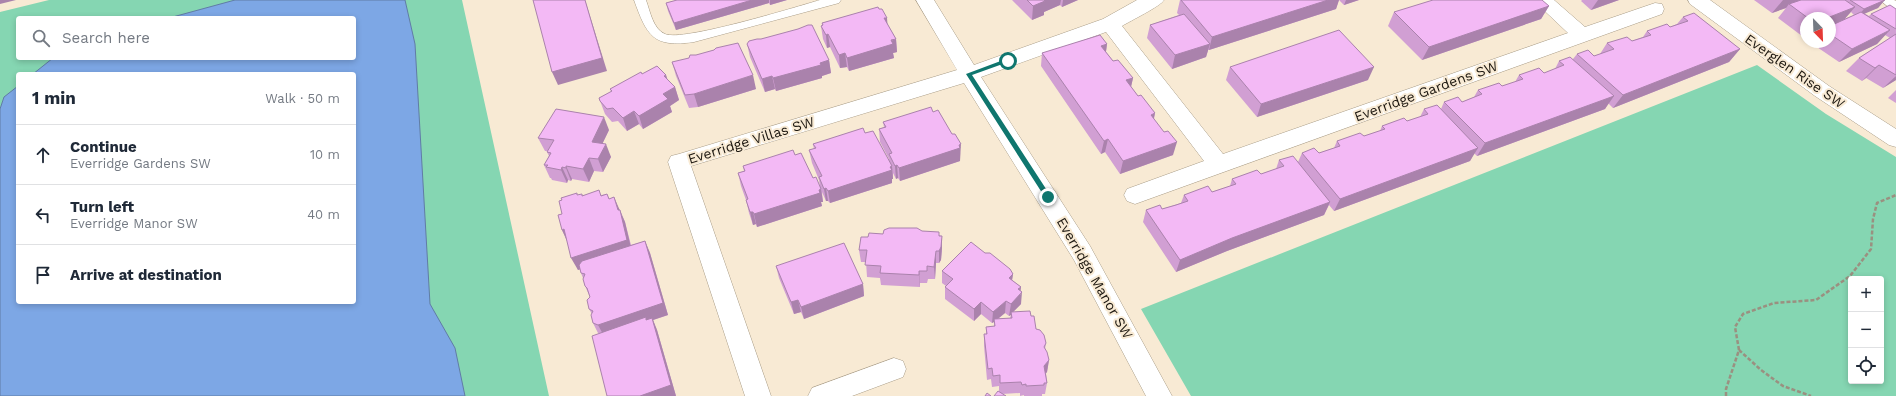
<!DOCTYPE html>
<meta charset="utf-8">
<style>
:root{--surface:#fff;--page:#f6f6f7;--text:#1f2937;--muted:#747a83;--line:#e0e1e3}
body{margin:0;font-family:"Work Sans",sans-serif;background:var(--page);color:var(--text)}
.controls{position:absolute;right:12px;bottom:12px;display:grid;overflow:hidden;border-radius:4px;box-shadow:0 2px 6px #0003}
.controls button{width:36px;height:36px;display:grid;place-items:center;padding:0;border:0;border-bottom:1px solid var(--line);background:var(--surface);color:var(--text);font:20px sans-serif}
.compass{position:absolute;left:1800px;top:12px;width:36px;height:36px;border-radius:50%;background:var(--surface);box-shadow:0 2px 6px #0003;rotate:157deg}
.stop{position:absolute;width:12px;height:12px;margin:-9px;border:3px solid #0f766e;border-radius:50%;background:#fff}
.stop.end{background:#0f766e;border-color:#fff;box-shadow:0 1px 4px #0008}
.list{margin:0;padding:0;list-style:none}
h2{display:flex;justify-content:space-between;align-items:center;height:52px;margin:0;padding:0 16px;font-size:17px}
h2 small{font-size:13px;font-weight:400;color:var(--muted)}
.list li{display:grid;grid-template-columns:26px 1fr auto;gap:12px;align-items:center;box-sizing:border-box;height:60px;padding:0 16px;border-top:1px solid var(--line)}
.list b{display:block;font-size:15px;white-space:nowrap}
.list p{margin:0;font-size:13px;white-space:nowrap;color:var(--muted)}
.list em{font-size:13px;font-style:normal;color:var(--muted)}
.icon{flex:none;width:22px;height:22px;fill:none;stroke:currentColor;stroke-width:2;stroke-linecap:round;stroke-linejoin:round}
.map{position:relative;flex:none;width:1896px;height:396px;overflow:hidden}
.search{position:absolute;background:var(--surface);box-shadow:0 2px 6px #0003;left:16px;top:16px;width:340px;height:44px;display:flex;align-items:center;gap:10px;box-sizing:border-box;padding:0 14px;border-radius:4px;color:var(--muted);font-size:15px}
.panel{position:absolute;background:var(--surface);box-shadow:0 2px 6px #0003;left:16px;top:72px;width:340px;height:232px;border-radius:4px}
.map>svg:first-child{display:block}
.green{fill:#85d6b2;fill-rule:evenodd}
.water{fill:#7da7e5;stroke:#607ca5}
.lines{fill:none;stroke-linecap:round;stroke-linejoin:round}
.service-casing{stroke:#a99d88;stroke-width:1}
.minor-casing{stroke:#a99d88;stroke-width:1}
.path{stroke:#9a9080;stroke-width:2.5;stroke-dasharray:4 2;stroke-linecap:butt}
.service{fill:#fff;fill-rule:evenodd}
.minor{fill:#fff;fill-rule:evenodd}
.wall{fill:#d19fd3;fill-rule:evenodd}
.shaded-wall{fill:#aa82ac}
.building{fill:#f3b9f5;stroke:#aa82ac}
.route{fill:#0f766e}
.labels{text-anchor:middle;stroke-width:4;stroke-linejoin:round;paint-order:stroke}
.street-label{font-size:14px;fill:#1b160f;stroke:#f8ead4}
</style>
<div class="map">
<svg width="1896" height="396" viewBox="0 0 1896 396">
<rect width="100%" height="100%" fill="#f8ead4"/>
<g class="green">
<path d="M 49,0 L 462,0 L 549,396 L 0,396 L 0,12 ZM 18,18 L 354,18 L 354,58 L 18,58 ZM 18,74 L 354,74 L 354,302 L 18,302 Z"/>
<path d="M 1757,65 L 1826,114 L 1896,157 L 1896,396 L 1191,396 L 1141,309 ZM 1851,279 L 1881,279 L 1881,381 L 1851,381 Z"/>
</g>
<polygon class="water" points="235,0 405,0 415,44 430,304 455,348 465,396 0,396 0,109 4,97 18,86 18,302 354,302 354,74 33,74 53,58 354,58 354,18 169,18"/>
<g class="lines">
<defs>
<g id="service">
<path d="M 634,0 L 646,0 C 650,11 653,29 665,34 C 682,42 796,7 820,0 L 841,0 L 839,3 L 694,42 C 653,48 647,36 634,0 Z"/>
<polygon points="1880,0 1894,0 1896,1 1896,11 1892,10"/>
</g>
<g id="minor">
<path d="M 916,0 L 934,0 L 974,65 L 1103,19 L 1137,0 L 1164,0 C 1161,6 1130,21 1122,26 L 1223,154 L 1568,33 L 1533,0 L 1554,0 L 1585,27 L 1655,3 L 1662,4 L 1664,9 L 1662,14 L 1135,204 L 1127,201 L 1124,195 L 1127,189 L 1204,161 L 1106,32 L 981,77 L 1090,246 L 1172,396 L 1146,396 L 1074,260 L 964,83 L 691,166 L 771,396 L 745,396 L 668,162 L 671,156 L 679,154 L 957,70 Z"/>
<polygon points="1688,0 1710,0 1829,86 1896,129 1896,147 1889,145 1815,96 1690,4"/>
<polygon points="894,358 903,361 906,369 903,377 852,396 808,396 812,388"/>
</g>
</defs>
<use href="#service" class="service-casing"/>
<use href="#minor" class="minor-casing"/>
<g class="path">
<polyline points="1739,350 1735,327 1743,314 1774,303 1816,300 1850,276 1871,249 1873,219 1877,203 1896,195"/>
<polyline points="1726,396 1726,389 1739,350 1761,370 1783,386 1811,396"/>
</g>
<use href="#service" class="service"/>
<use href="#minor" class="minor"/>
</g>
<g class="wall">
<polygon points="677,0 787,0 770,5 769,3 676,30 668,11 666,3"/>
<polygon points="1012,0 1078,0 1062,7 1060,5 1044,12 1044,15 1032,20"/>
<polygon points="1180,0 1359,0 1344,5 1339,0 1336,9 1209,50 1208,50 1206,57 1172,69 1147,38 1150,25 1179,15 1177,13"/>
<polygon points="1582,0 1619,0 1591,10 1581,1"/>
<path d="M 1754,0 L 1884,0 L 1878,8 L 1864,13 L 1869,16 L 1871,14 L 1896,9 L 1896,80 L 1883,88 L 1866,78 L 1862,81 L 1846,71 L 1859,58 L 1890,38 L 1885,35 L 1877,44 L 1839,62 L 1811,43 L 1812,42 L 1830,42 L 1830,26 L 1834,24 L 1830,26 L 1830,18 L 1806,18 L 1806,35 L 1802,36 L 1778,18 L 1786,8 L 1772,13 ZM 1851,12 L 1854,15 L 1844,19 Z"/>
<polygon points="1549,6 1541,19 1422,60 1388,26 1394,12"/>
<polygon points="879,9 887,18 887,24 896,39 897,52 893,53 894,58 849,71 847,67 840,68 830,47 827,48 823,39 821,26 822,25 822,23"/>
<polygon points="1683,17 1740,49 1729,62 1613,108 1608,103 1605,109 1477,156 1474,153 1470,161 1334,211 1329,205 1324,215 1227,251 1176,272 1143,222 1146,210 1162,209 1181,203 1184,195 1212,192 1230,186 1232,179 1261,174 1276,169 1279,160 1298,162 1302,153 1319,153 1334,148 1337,141 1364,136 1380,131 1382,126 1407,121 1420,117 1424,109 1441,109 1444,102 1462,102 1474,97 1478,90 1502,86 1515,82 1519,75 1544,73 1555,69 1559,61 1573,59 1577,54 1594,56 1600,54 1607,43 1632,41 1643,37 1647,31 1670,27 1677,24"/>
<polygon points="747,44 829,60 831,73 822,76 822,78 776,91 775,89 765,92 750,57"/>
<polygon points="1107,44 1106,52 1113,61 1133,78 1131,87 1138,96 1155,113 1154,119 1173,155 1120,174 1105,152 1101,154 1041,66 1042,53"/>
<polygon points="672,62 756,89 698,107 689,108 676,76"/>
<polygon points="1230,67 1368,80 1257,117 1226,80"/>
<polygon points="642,74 666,75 668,81 675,87 679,100 670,106 672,112 643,129 639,124 627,131 618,121 612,122 605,114 599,98 611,92 610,89"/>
<polygon points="1896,90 1896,103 1888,98"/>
<polygon points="883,122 960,157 960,161 900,181 898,178 896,179 893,173 893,179 892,179 892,183 830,203 828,201 826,201 822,192 823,202 821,202 822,206 757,227 756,224 753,225 749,213 746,200 741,186 738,173 744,171 743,166 795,155 820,187 819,180 812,163 809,150 814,149 813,144 865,133 889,161 889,159 880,142 879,129 884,127"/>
<polygon points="609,130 602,144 611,157 603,172 594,171 589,182 572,179 571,181 568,180 567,183 552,180 551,178 550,178 544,165 549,156 547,152 548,151 545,151 538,138"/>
<polygon points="607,194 609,199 614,197 619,210 620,210 625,222 631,245 645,241 650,253 668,315 653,320 657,330 676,396 598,333 593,323 592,314 589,309 590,297 589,295 585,286 583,278 581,273 580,269 578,270 567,241 562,230 562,200 578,195 601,195"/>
<polygon points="922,231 942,236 942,248 941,260 939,263 936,263 935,279 928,279 927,283 920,283 920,287 881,285 880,278 867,277 866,262 861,262 859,250 883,234"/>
<polygon points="776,266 863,284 864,296 804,319 801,312 794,314 779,278"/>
<path d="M 942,271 L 1013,274 L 1012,280 L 1021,287 L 1020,291 L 1021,304 L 1013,312 L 1031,316 L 1036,329 L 1046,343 L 1045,349 L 1049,360 L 1047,372 L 1046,373 L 1047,383 L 1045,394 L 1042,394 L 1042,396 L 1024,396 L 1024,395 L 1020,396 L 1020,393 L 1002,394 L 999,392 L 999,386 L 992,387 L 991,379 L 987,380 L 984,346 L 984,334 L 986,334 L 986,327 L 994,326 L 994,322 L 992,323 L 981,314 L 974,321 L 945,299 L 945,287 L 946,286 L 942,283 ZM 1005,313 L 1009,316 L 1011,315 L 1010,318 L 998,319 Z"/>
</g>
<g class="shaded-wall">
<polygon points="0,0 16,0 0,4"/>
<polygon points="585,0 607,71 558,85 552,72"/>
<polygon points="752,0 769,0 769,3 676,30 674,23"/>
<polygon points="770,0 787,0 770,5"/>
<polygon points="1043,0 1061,0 1060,5 1044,12 1044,15 1032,20 1033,6"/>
<polygon points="1063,0 1078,0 1062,7"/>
<polygon points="1328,0 1339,0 1336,9 1209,50 1212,37"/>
<polygon points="1346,0 1359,0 1344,5"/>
<polygon points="1598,0 1619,0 1591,10"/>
<polygon points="1783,0 1808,0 1789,4 1786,8 1772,13"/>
<polygon points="1885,0 1878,8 1857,17 1864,9"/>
<polygon points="1549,6 1541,19 1422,60 1429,47"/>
<polygon points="1855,7 1843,21 1830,26 1830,18 1827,18"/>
<polygon points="884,18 887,18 888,31"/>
<polygon points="1890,30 1877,44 1839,62 1852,49"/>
<polygon points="828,34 830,47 827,48 826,35"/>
<polygon points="896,39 897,52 893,53 894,58 849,71 847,58"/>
<polygon points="1107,44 1105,58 1101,46"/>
<polygon points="1210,44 1206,57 1172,69 1175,55"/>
<polygon points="1740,49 1729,62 1613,108 1623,95"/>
<polygon points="845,53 847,67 840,68 839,55"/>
<polygon points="829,60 831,73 822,76 822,78 776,91 773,78"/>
<polygon points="1879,65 1866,78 1862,81 1875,68"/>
<polygon points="1374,67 1368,80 1257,117 1261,104"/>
<polygon points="666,75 670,88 664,76"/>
<polygon points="753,75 756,89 698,107 694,94"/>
<polygon points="772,76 775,89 765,92 762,79"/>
<polygon points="1896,76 1896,80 1883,88"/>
<polygon points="1133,78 1130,91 1126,80"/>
<polygon points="675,87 679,100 670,106 672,112 643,129 639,116 663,94"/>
<polygon points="1614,96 1605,109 1477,156 1485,143"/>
<polygon points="634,111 639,124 627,131 623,118"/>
<polygon points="1155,113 1152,126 1151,115"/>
<polygon points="604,117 609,130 597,155 592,142"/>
<polygon points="1108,139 1105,152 1101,154 1104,141"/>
<polygon points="1177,142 1173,155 1120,174 1123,161"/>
<polygon points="606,144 611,157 603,172 598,159"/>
<polygon points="961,144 960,161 900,181 899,168"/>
<polygon points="1478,148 1470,161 1334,211 1340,199"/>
<polygon points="589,158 594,171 589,182 583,169"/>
<polygon points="897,165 898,178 896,179 895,166"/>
<polygon points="566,166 572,179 571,181 566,168"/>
<polygon points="892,166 893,179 892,179 892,183 830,203 828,191"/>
<polygon points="562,167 568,180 567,183 561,170"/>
<polygon points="826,188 828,201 826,201 824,189"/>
<polygon points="821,189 823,202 821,202 822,206 757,227 754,214"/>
<polygon points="614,197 625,222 632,252 578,270 571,258 618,210"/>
<polygon points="1330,202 1324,215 1227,251 1176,272 1180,260 1232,238"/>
<polygon points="750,212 753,212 756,224 753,225"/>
<polygon points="564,229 568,243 562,230"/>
<polygon points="942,236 942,248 941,260 939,263 939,251"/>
<polygon points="645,241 650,253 668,315 653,320 657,330 676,396 640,396 604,336 598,325"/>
<polygon points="936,251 936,263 935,279 934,267"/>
<polygon points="919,271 920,283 920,287 919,275"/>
<polygon points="1013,274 1011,287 1009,278"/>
<polygon points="863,284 864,296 804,319 801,307"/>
<polygon points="1021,287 1020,295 1022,292 1021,304 1011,314 1011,312 1011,315 1009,316 1011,304 1018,289"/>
<polygon points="798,300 801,312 794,314 791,302"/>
<polygon points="1006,301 1005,313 995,321 994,319 994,322 992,323 993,312"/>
<polygon points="981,302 981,314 974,321 974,309"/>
<polygon points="1049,360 1047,372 1043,377 1044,366"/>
</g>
<g class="building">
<polygon points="533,0 585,0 602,58 552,72"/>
<polygon points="677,0 752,0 674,23 666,3"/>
<polygon points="1027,0 1044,0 1045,1 1033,6"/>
<polygon points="1181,0 1328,0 1212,37"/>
<polygon points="1433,0 1542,0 1549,6 1429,47 1394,12"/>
<polygon points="1801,0 1845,0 1855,7 1827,18 1808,18 1789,4"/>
<polygon points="1850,0 1885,0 1864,9"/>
<polygon points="1890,5 1896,9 1896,29 1871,14"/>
<polygon points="878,7 879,9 882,9 887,18 884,18 896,39 891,40 893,44 847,58 845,53 839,55 828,34 826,35 821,26 823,25 822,23"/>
<polygon points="1861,12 1890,30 1852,49 1830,34 1830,26"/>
<polygon points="1694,13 1740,49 1623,95 1577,54 1588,50 1594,56 1614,49 1607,43 1627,37 1632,41 1651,35 1647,31 1667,24 1670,27 1688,21 1683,17"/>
<polygon points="1184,14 1210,44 1175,55 1150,25"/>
<polygon points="808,25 812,25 829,60 820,63 821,65 773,78 772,76 762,79 747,44 749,41 757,39 761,39 798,29"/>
<polygon points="1339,30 1374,67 1261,104 1230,67"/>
<polygon points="1896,34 1896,75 1879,65 1875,68 1859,58"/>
<polygon points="1100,35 1107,44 1101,46 1113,61 1118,60 1133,78 1126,80 1138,96 1141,95 1155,113 1151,115 1164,132 1168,131 1177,142 1123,161 1108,139 1104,141 1042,53"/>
<polygon points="738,43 753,75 694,94 685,95 672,62 689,58 690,55 696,55 714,50 716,48"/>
<polygon points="1570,57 1614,96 1485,143 1444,102 1458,97 1462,102 1482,94 1478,90 1499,83 1502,86 1523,79 1519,75 1539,68 1544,73 1564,65 1559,61"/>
<polygon points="657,66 666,75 664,76 675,87 663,94 668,99 639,116 634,111 623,118 613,108 607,109 600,101 599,98 612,91 610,89 641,72 642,74"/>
<polygon points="1437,105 1478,148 1340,199 1302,153 1314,148 1319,153 1340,146 1337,141 1360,133 1364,136 1385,129 1382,126 1404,118 1407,121 1428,114 1424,109"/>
<polygon points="931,107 933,112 938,110 952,134 955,134 961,144 959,145 960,148 899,168 897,165 895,166 889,154 892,153 879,129 886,127 883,122"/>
<polygon points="556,109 604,117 592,142 606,144 598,159 589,158 583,169 566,166 566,168 562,167 561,170 546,167 548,165 544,165 551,153 547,152 554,140 538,138"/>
<polygon points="863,128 865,133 873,131 892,166 890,167 892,170 828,191 826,188 824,189 819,177 822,176 809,150 816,148 813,144"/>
<polygon points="793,150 795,155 801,153 813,178 816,177 821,189 819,190 820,193 754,214 753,212 750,212 746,200 748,199 738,173 745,171 743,166"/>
<polygon points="1293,156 1330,202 1232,238 1180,260 1146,210 1160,205 1162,209 1176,205 1188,201 1184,195 1208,186 1212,192 1236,184 1232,179 1257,170 1261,174 1284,166 1279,160"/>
<polygon points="599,190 601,196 607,194 609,199 614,197 618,210 620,210 627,240 571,258 564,229 562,230 558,215 562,214 559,201 562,200 561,198 577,193 577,195 582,194 582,196"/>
<polygon points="889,228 917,228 922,231 939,232 939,236 942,236 941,247 939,251 936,251 934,267 927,266 927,271 919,271 919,275 880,273 881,266 865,265 867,250 859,250 861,237 868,237 869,233 883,234 884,230"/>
<polygon points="645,241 663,303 598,325 593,323 591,315 593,311 589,309 587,300 590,297 587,288 585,286 583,279 585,274 581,273 579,265 582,261"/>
<polygon points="971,242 985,253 990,253 1010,269 1013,274 1009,278 1021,287 1018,289 1022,292 1011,304 1006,301 993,312 981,302 974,309 945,287 953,279 942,271"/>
<polygon points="844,243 863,284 801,307 798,300 791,302 776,266"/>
<polygon points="1030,311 1031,316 1034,316 1036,329 1040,330 1044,335 1046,343 1044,347 1047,352 1049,360 1044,366 1047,383 1044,383 1044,385 1026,386 1026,384 1022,385 1021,382 1000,383 1000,375 993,376 992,368 988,369 984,334 987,334 986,327 995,326 994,319 1012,318 1011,312"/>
<polygon points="646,317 646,320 652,318 671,385 640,396 607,396 592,336"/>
<polygon points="998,391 1006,396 994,396"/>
<polygon points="987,393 991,396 985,396"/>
</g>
<polygon class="route" points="1006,59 1011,61 972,75 1050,195 1050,199 1046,199 966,74"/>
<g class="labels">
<g class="street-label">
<text transform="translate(1795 71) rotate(35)" y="5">Everglen Rise SW</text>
<text transform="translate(1426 91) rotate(-20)" y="5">Everridge Gardens SW</text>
<text transform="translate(751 140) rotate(-17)" y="5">Everridge Villas SW</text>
<text transform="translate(1095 278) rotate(60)" y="5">Everridge Manor SW</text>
</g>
</g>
</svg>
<div class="controls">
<button>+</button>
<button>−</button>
<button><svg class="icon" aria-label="locate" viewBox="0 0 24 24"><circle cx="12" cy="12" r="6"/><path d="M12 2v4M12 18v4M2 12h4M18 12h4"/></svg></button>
</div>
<svg class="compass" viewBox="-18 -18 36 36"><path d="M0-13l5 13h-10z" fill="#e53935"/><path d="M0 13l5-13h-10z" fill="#747a83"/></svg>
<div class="stop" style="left:1008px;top:61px"></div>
<div class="stop end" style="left:1048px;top:197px"></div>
<div class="search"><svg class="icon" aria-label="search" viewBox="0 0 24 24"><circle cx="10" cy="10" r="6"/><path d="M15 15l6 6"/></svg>Search here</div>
<section class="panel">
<h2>1 min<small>Walk · 50 m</small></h2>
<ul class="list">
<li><svg class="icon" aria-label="ahead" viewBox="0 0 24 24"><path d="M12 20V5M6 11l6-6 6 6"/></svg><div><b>Continue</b><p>Everridge Gardens SW</p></div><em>10 m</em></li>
<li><svg class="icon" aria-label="left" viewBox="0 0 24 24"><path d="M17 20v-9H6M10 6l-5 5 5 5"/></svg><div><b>Turn left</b><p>Everridge Manor SW</p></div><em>40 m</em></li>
<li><svg class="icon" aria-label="arrive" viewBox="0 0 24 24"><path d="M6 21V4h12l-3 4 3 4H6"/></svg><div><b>Arrive at destination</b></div></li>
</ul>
</section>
</div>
